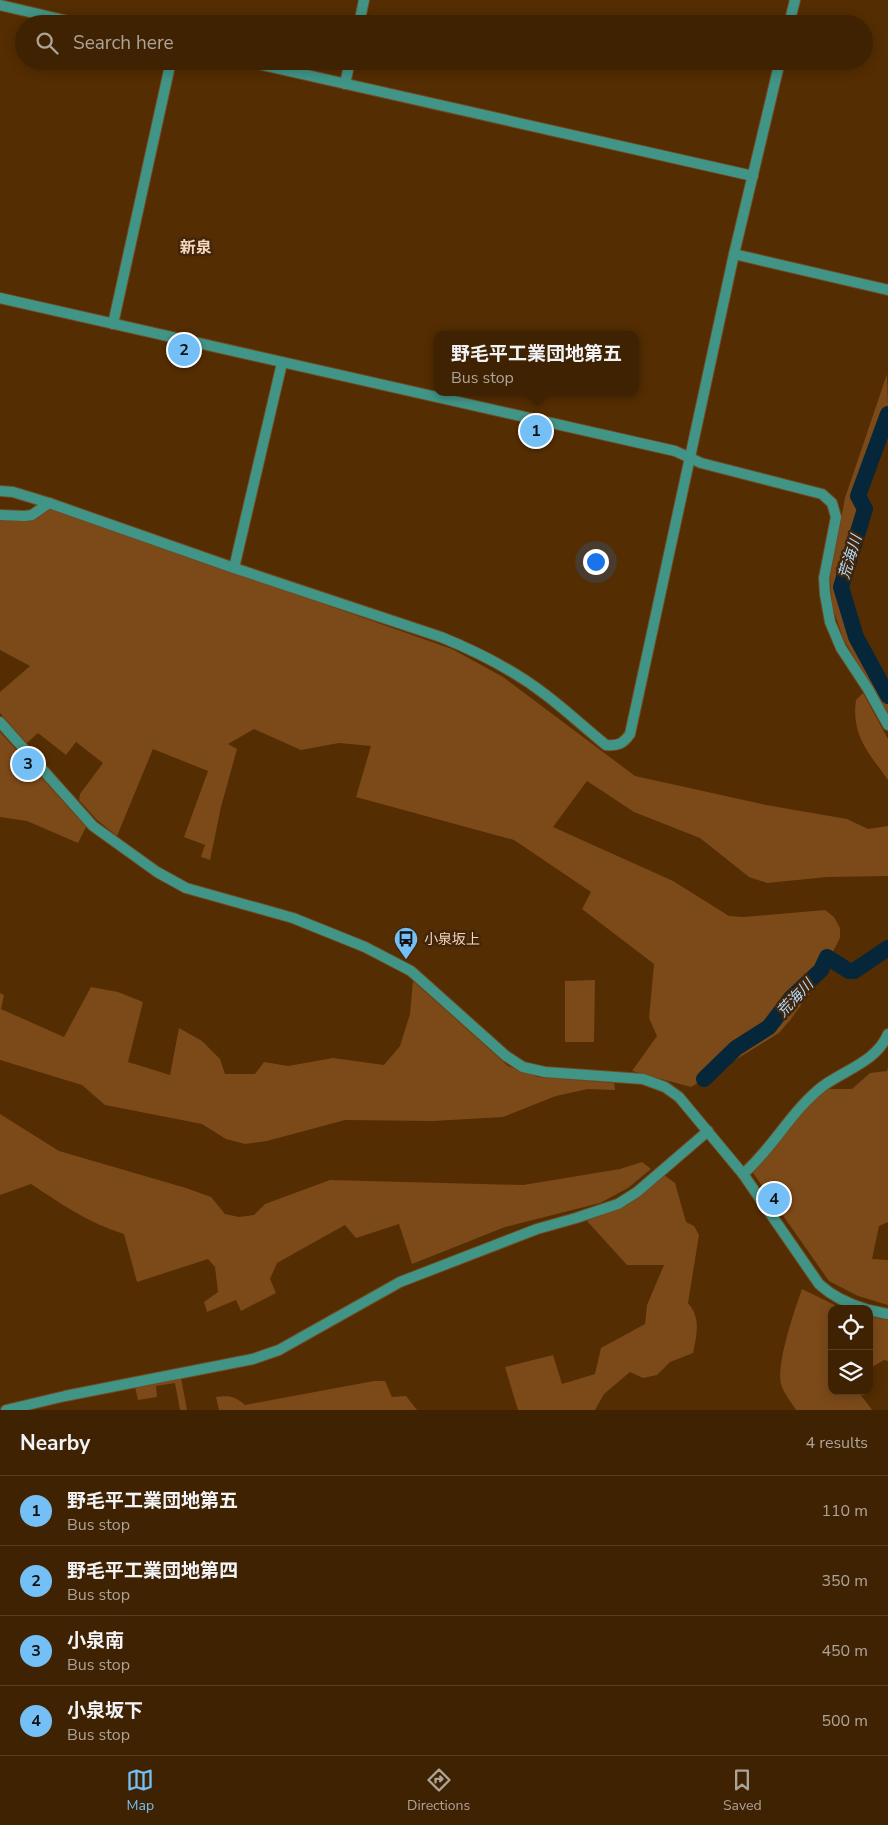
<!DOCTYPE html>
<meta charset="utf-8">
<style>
:root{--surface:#3f2202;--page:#4a2f11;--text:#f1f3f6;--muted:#ada499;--line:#583f24;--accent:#74c0f6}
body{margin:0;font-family:"Nunito Sans","Noto Sans JP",sans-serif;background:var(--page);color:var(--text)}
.controls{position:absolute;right:15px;bottom:15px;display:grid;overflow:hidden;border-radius:10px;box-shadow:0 2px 12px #0003}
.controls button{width:45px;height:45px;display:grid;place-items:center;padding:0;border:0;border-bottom:1px solid var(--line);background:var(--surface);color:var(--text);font:25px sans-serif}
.you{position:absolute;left:595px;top:561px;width:18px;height:18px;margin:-12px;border:4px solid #fff;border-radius:50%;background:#1a73e8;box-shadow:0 0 0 8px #1a73e833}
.badge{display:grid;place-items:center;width:32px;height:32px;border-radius:50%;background:var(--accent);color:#111;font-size:16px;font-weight:700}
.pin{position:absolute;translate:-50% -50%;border:2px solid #fff;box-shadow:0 1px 5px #0006}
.popup{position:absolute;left:434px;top:331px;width:205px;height:65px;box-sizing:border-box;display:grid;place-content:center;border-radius:10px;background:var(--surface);filter:drop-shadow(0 1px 4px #0005);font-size:16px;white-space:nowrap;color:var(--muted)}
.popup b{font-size:19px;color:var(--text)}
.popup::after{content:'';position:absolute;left:50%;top:100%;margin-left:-10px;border:10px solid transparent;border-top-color:var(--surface)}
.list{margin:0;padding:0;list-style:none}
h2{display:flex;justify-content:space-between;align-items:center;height:65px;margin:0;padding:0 20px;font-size:21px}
h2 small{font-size:16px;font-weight:400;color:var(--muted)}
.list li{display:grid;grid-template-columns:32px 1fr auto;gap:15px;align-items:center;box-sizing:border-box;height:70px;padding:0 20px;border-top:1px solid var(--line)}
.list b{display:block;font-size:19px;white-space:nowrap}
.list p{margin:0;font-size:16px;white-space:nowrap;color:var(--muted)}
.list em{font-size:16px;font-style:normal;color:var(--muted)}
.icon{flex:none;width:28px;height:28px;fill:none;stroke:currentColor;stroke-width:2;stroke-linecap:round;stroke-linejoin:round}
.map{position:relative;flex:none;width:888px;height:1410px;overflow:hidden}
.search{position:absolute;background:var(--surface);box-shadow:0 2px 12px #0003;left:15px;right:15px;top:15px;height:55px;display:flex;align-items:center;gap:12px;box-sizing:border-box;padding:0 18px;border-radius:28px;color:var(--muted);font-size:19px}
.sheet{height:345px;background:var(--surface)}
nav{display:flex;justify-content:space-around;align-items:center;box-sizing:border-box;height:70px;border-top:1px solid var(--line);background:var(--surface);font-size:14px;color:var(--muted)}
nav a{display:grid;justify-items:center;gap:2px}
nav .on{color:var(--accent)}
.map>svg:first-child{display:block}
.green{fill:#7c4a19}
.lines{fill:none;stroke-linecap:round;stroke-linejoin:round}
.river{stroke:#062639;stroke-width:16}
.minor-casing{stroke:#714b24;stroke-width:12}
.minor{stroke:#409587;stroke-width:10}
.labels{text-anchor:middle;stroke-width:5;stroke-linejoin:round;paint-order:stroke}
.poi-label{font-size:14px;fill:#f6d6bd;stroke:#42260b;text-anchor:start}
.water-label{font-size:15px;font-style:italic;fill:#afdafb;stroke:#42260b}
.quarter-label{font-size:16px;font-weight:bold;fill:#f6d6bd;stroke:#42260b}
</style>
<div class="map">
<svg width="888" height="1410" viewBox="0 0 888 1410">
<rect width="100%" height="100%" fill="#542d02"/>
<g class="green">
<polygon points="887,374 888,406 855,496 861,509 839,587 853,638 888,698 888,717 843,638 832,606 830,577 845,498"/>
<path d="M 48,507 L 452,649 L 503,677 L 635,776 L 766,805 L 847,819 L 868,829 L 888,826 L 888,876 L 827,877 L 767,883 L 749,877 L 700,838 L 634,812 L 587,781 L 553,827 L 673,881 L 729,916 L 743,917 L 825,910 L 834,917 L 840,928 L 840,938 L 818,981 L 791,1019 L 779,1033 L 691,1087 L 632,1071 L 657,1036 L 649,1018 L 654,964 L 582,909 L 591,892 L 514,840 L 356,797 L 371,746 L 339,743 L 301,750 L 254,729 L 228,744 L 237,749 L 221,807 L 210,860 L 201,857 L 205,845 L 184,837 L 208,771 L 153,749 L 117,836 L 97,820 L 79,800 L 80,794 L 103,763 L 76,742 L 66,755 L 38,733 L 27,743 L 0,713 L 0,692 L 30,666 L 0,650 L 0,519 C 21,516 32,531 48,507 Z"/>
<path d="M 863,693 L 888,739 L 888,780 C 869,753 851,736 856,700 Z"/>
<polygon points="0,732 86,827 78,843 27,821 0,817"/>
<polygon points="595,980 594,1042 565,1042 565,981"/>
<polygon points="413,981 508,1066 538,1077 614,1083 615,1090 588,1089 556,1096 503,1117 433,1121 345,1120 267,1141 245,1144 226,1139 202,1124 105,1105 82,1085 0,1060 0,993 4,995 1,1009 64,1037 91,987 118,992 143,1002 128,1062 170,1075 179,1028 202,1041 220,1059 225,1074 255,1074 264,1062 288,1066 333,1058 384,1065 400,1046 410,1014"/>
<polygon points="888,1067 888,1222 879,1226 872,1259 888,1260 888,1305 858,1296 829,1281 753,1173 810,1101 826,1089 852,1089 870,1073 887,1071"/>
<path d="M 0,1114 L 59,1151 L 186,1188 L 211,1197 L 225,1214 L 239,1217 L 254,1215 L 265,1204 L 330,1180 L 523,1185 L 620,1169 L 642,1162 L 651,1169 L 628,1188 L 600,1203 L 505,1227 L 412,1264 L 399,1224 L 356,1238 L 345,1225 L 277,1263 L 270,1279 L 276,1293 L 241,1311 L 236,1300 L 207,1312 L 204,1302 L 218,1292 L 215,1267 L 208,1259 L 137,1282 L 124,1234 C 90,1224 61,1204 31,1184 L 0,1195 Z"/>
<path d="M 664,1175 L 675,1183 L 686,1222 L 694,1226 L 699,1235 L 688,1303 C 701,1318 697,1334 693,1353 L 670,1362 L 657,1375 L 643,1378 L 630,1372 L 604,1394 L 595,1410 L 518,1410 L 505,1367 L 553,1355 L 562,1384 L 595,1374 L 601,1348 L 645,1324 L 647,1305 L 664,1265 L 627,1265 L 587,1221 L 629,1204 Z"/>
<path d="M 802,1289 L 843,1309 L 832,1309 L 832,1391 L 858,1391 L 872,1410 L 796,1410 C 792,1403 785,1395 782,1387 C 774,1368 795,1309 802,1289 Z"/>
<polygon points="869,1316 888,1320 888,1361 884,1360 869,1369"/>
<polygon points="181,1378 187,1410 180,1410 175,1383 156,1386 157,1397 138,1400 135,1387"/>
<path d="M 374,1381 L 385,1381 L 392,1397 L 406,1396 L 417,1410 L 219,1410 L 216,1397 C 229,1395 235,1396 245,1405 Z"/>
</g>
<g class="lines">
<g class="river">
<polyline points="888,414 858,496 865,509 841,587 856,637 888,696"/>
<polyline points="704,1079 736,1048 769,1027 791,998 821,970 827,957 849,971 854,971 888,948"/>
</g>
<defs>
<g id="minor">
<polyline points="0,5 81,24"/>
<polyline points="359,24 364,0"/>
<polyline points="789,24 795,0"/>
<polyline points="245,61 753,176"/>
<polyline points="345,84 350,61"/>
<polyline points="734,254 888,290"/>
<polyline points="0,298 675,451 701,463 822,494 832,503 836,517 824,578 825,594 830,622 841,648 868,689 888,725"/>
<polyline points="113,324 171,61"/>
<path d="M 0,491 L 13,492 L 49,503 L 234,568 L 441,637 C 478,652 515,671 546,695 C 567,711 586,729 606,745 C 618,746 623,744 630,734 L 734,254 L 780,61"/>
<polyline points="0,515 25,516 32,515 49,503"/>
<polyline points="234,568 282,363"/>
<path d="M 0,722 L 93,826 L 157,872 L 186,888 L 293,918 L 365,947 L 411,971 L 506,1056 L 523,1067 L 545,1072 L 643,1079 L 665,1087 L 679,1097 L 743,1174 L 819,1284 C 833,1297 848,1304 866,1309"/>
<path d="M 743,1174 C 773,1148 791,1111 823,1086 C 845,1070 877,1061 888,1034"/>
<polyline points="869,1310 888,1314"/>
<polyline points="6,1410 65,1396 253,1359 279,1350 400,1282 537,1229 576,1218 618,1204 637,1192 708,1131"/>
</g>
</defs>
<use href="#minor" class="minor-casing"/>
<use href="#minor" class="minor"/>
</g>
<defs>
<symbol id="bus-pin" viewBox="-11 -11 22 30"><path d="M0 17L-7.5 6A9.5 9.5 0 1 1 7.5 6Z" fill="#74c0f6" stroke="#42260b"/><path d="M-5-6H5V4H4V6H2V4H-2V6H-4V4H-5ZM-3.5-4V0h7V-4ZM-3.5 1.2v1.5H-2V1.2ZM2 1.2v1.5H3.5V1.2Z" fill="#111"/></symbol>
</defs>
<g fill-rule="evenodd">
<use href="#bus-pin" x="392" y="925" width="28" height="38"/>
</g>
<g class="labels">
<g class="poi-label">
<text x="424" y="944">小泉坂上</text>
</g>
<g class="water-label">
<text transform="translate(850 557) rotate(-73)" y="5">荒海川</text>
<text transform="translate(795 998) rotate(-47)" y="5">荒海川</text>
</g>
<g class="quarter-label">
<text x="196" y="253">新泉</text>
</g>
</g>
</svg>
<div class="controls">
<button><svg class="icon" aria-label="locate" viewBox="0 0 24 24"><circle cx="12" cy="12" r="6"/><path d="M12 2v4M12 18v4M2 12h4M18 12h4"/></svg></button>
<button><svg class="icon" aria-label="layers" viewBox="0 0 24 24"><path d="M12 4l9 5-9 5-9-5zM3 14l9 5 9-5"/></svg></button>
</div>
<div class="you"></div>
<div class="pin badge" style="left:536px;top:431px">1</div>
<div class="popup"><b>野毛平工業団地第五</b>Bus stop</div>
<div class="pin badge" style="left:184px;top:350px">2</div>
<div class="pin badge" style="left:28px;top:764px">3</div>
<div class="pin badge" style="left:774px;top:1199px">4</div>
<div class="search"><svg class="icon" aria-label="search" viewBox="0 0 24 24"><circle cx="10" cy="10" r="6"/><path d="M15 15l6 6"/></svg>Search here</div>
</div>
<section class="sheet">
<h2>Nearby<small>4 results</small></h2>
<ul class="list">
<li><span class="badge">1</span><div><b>野毛平工業団地第五</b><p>Bus stop</p></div><em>110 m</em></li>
<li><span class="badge">2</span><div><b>野毛平工業団地第四</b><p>Bus stop</p></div><em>350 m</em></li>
<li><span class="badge">3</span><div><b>小泉南</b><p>Bus stop</p></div><em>450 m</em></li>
<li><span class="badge">4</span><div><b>小泉坂下</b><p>Bus stop</p></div><em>500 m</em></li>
</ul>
</section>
<nav>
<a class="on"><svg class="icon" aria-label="map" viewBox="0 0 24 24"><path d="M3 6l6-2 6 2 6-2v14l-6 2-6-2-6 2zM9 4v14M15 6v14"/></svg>Map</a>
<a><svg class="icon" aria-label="directions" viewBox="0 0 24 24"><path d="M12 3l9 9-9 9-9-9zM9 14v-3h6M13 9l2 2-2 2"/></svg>Directions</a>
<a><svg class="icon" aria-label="saved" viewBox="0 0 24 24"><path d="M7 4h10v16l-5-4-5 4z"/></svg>Saved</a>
</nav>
